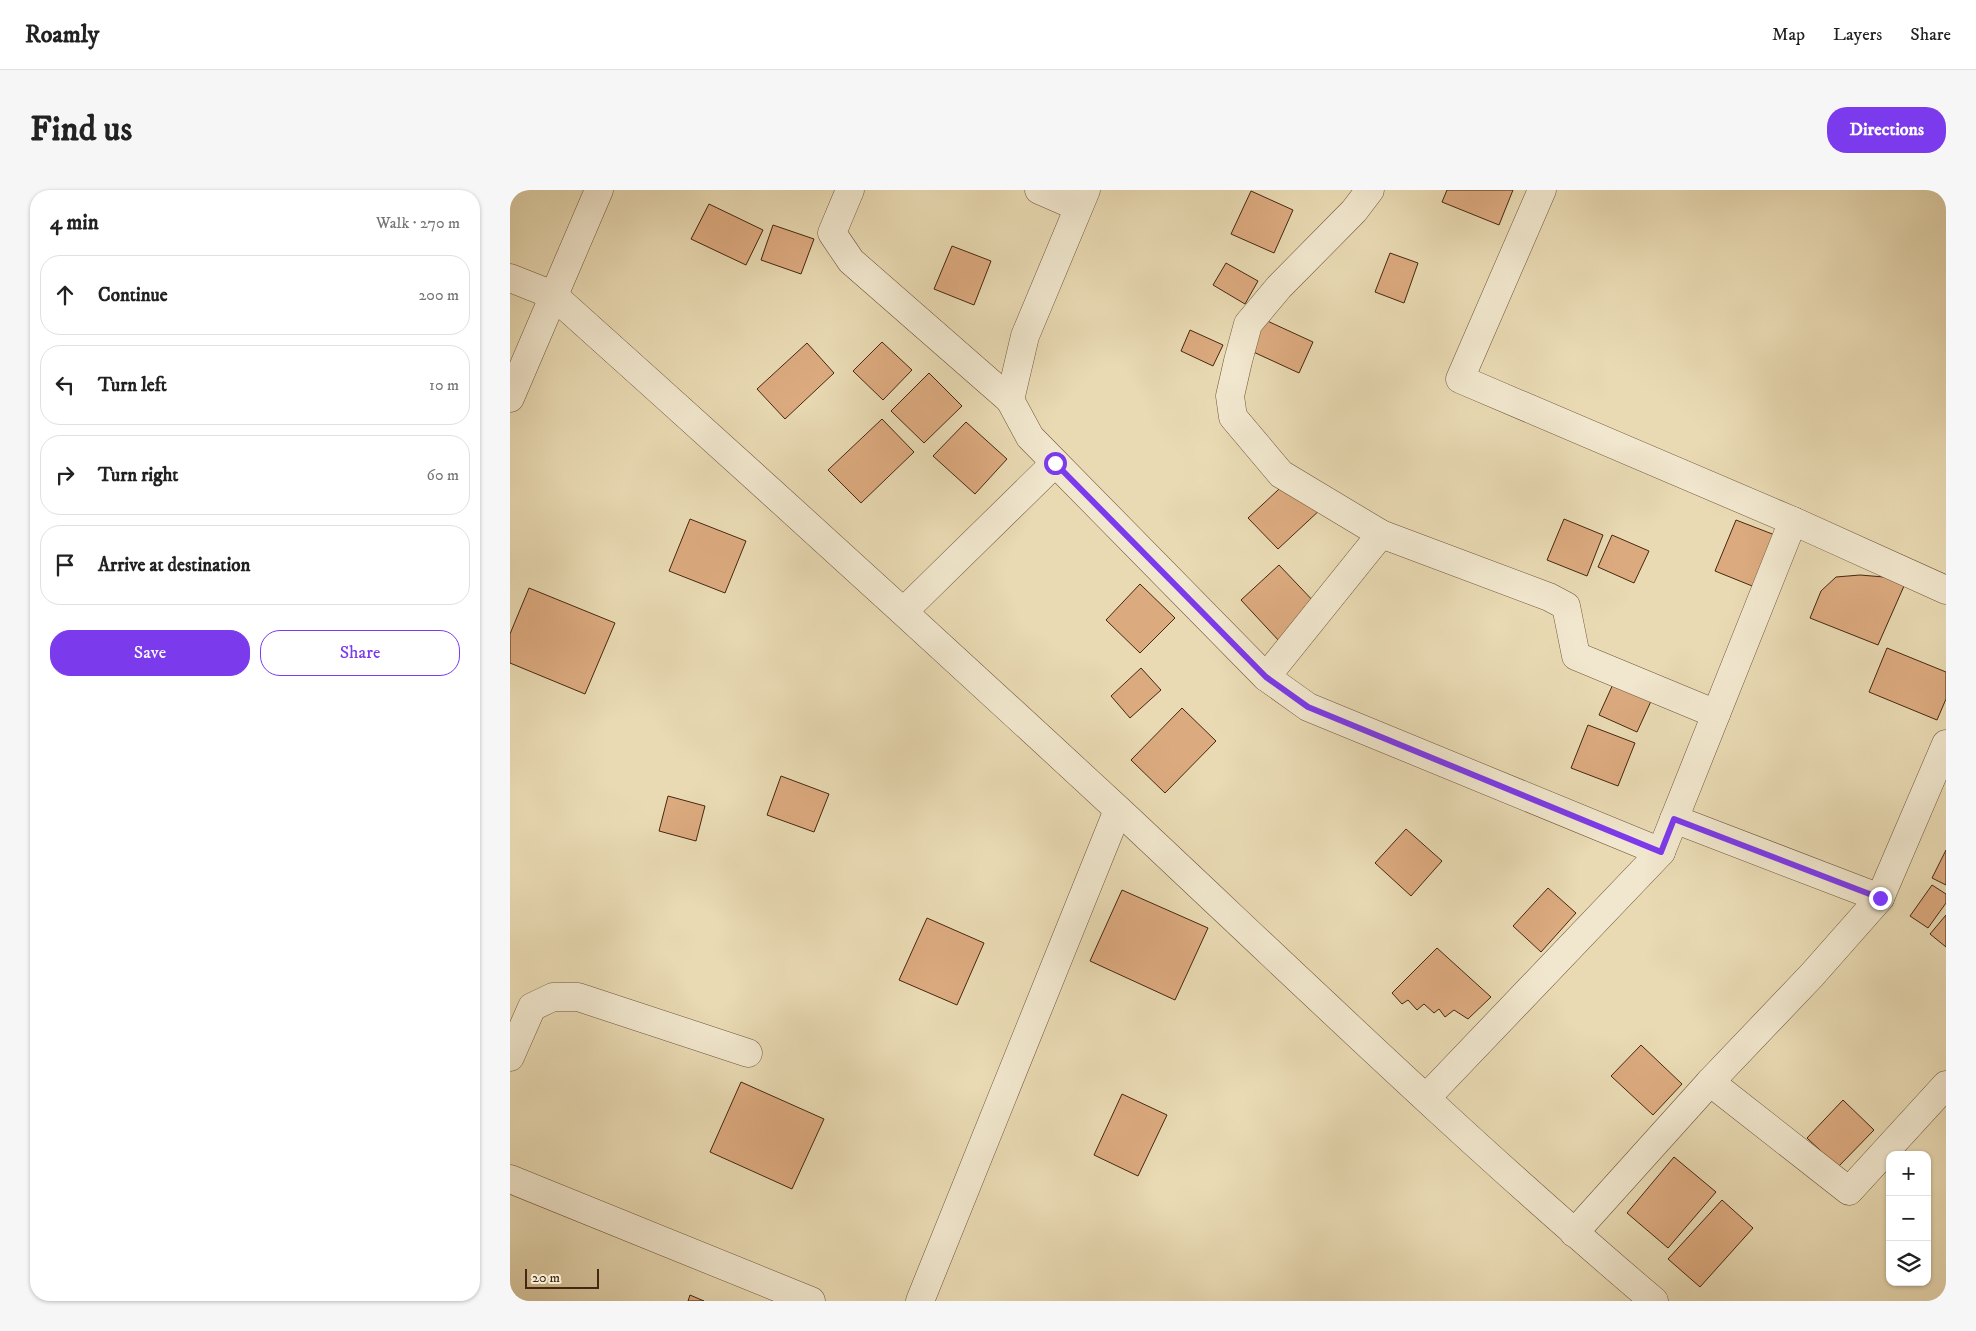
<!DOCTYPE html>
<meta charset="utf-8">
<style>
:root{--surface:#fff;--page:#f6f6f6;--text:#222;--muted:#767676;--line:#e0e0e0;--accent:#7c3aed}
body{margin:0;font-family:"IM FELL DW Pica",serif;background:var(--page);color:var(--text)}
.controls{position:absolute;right:15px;bottom:15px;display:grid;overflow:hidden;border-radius:10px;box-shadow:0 1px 4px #0004}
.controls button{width:45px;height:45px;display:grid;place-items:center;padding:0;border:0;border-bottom:1px solid var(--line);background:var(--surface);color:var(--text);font:25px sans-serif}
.scale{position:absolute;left:15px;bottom:12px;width:74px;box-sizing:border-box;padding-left:5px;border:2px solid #46270f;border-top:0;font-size:14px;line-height:18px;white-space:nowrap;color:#46270f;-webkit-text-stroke:4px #f1e7ce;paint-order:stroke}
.stop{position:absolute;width:15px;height:15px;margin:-11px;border:4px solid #7c3aed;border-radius:50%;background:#fff}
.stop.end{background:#7c3aed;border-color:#fff;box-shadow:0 1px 5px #0008}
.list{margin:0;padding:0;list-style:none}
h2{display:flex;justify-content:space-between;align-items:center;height:65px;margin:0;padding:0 20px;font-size:21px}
h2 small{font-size:16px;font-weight:400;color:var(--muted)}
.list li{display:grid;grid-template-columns:32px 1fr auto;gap:15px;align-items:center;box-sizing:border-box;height:80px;margin:0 10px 10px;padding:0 10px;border:1px solid var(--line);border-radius:20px}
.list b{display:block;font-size:19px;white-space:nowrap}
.list em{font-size:16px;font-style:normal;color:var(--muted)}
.actions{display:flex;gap:10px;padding:15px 20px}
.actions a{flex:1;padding:11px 0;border:1px solid var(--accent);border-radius:20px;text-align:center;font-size:18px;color:var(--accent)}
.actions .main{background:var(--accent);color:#fff}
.icon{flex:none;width:28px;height:28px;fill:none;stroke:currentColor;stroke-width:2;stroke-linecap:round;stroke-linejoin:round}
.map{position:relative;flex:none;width:1436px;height:1111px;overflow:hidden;border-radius:20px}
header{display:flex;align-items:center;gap:30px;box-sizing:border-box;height:70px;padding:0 25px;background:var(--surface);border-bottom:1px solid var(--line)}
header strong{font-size:24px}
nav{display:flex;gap:28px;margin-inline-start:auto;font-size:18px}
.intro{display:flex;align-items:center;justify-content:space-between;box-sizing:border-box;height:120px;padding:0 30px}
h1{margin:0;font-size:35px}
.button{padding:12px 22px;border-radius:20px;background:var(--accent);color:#fff;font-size:18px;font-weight:700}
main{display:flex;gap:30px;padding:0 30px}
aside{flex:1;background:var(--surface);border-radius:20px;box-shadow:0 1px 4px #0004}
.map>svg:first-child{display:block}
.building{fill:#dcaa7f;stroke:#46270f}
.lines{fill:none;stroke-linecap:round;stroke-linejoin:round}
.minor-casing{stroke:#6f5438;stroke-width:29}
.minor{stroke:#f1e7ce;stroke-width:28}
.route{stroke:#7c3aed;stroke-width:6}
</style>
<header>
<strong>Roamly</strong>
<nav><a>Map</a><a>Layers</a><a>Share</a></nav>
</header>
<div class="intro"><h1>Find us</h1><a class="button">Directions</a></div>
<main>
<aside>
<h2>4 min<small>Walk · 270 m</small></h2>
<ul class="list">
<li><svg class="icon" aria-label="ahead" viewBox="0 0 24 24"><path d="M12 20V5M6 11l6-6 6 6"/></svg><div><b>Continue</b></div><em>200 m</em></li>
<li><svg class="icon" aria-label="left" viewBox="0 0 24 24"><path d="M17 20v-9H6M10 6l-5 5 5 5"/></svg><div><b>Turn left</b></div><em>10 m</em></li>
<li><svg class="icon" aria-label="right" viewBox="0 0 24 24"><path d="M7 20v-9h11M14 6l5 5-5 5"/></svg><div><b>Turn right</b></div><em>60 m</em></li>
<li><svg class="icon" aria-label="arrive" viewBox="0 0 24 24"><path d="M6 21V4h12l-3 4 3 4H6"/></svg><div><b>Arrive at destination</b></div></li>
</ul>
<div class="actions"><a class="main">Save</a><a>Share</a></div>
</aside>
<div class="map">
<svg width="1436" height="1111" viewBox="0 0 1436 1111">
<rect width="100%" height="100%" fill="#e9dab3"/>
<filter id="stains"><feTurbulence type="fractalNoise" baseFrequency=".004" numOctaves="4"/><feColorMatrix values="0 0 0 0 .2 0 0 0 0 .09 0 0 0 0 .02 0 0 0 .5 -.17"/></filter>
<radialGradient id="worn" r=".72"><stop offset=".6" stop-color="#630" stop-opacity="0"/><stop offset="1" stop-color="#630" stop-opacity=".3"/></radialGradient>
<g class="building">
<polygon points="937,0 1003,0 989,35 932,12"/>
<polygon points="741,1 783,20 764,63 721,44"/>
<polygon points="199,14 253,40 236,75 181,49"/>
<polygon points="263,35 304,49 291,84 251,70"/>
<polygon points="442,56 481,71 464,115 424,99"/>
<polygon points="880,63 908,73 894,113 865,102"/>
<polygon points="716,73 748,91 735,114 703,95"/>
<polygon points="753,129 803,152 789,183 739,160"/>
<polygon points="680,140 713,155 703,176 671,161"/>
<polygon points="372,152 402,180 373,210 343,181"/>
<polygon points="297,153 324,183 275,229 247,199"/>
<polygon points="419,183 452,216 414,253 381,221"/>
<polygon points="372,229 404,262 351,313 318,280"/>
<polygon points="456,232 497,269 465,304 423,266"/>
<polygon points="782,287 812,318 768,359 738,328"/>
<polygon points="180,329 236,351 215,403 159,381"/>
<polygon points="1054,329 1093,345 1077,386 1037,370"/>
<polygon points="1226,330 1283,352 1262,404 1205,381"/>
<polygon points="1102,345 1139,361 1124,393 1088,377"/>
<polygon points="769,375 808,416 770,452 731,410"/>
<polygon points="1350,385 1374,387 1394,396 1368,455 1300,428 1311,401 1326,387"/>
<polygon points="630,394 665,428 630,463 596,430"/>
<polygon points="19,398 105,433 75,504 0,473 0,444"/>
<polygon points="1377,458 1436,482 1436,509 1427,530 1359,502"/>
<polygon points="631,478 651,500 620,528 601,506"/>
<polygon points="1104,492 1142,509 1127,542 1089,525"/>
<polygon points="672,518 706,551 655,603 621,570"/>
<polygon points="1078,535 1125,553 1108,596 1061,578"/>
<polygon points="271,586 319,604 304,642 257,625"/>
<polygon points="158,606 195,616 186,651 149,641"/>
<polygon points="896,639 932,671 901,706 865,673"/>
<polygon points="1436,660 1436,695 1422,688"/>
<polygon points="1422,695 1436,704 1436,713 1418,738 1400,726"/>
<polygon points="1038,698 1066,723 1031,762 1003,736"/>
<polygon points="612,700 698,738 665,810 580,771"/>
<polygon points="1436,725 1436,757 1420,744"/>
<polygon points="417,728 474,753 447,815 389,790"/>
<polygon points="927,758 981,807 958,829 944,820 935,827 929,819 924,823 914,814 907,820 898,810 892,814 882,803"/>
<polygon points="1131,855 1172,894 1143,925 1101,886"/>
<polygon points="231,892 314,929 282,999 200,962"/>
<polygon points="612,904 657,925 628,986 584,965"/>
<polygon points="1333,910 1364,940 1328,977 1297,948"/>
<polygon points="1164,967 1206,1002 1158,1058 1117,1023"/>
<polygon points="1212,1010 1243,1038 1190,1097 1158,1069"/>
<polygon points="180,1105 194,1111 178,1111"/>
<polygon points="0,1107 12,1111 0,1111"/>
</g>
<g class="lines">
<defs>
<g id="minor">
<polyline points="340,0 322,43 341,71 500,210"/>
<polyline points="529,0 568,17"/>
<polyline points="576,0 515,146 500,210 520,247 756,487 798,517 1151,662"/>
<polyline points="860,0 844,21 769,97 738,134 728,171 720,206 723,227 771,284 871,344 1039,407 1056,416 1066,466 1206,524"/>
<polyline points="1032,0 950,189 1283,331 1436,400"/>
<path d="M 0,88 L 43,105 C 235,277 425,450 614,625 C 789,789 961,956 1144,1111"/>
<polyline points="0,208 89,0"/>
<polyline points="394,421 545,273"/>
<polyline points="756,487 871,344"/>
<polyline points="1164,629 1370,708"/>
<polyline points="0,867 22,817 43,807 68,807 238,863"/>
<polyline points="1200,892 1339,1001 1436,895"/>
<polyline points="916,908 1151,662 1283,331"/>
<polyline points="0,989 301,1111"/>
<polyline points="1064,1043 1200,892 1302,785 1370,708 1436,554"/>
<polyline points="410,1111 608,620"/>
</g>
</defs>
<use href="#minor" class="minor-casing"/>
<use href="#minor" class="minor"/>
</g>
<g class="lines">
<polyline class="route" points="545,273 756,487 798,517 1151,662 1164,629 1370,708"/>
</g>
<rect width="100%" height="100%" filter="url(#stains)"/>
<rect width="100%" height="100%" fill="url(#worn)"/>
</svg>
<div class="controls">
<button>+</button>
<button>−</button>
<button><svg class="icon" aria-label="layers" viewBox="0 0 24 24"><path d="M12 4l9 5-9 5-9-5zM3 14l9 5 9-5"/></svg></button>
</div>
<div class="scale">20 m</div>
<div class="stop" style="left:545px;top:273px"></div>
<div class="stop end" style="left:1370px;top:708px"></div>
</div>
</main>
